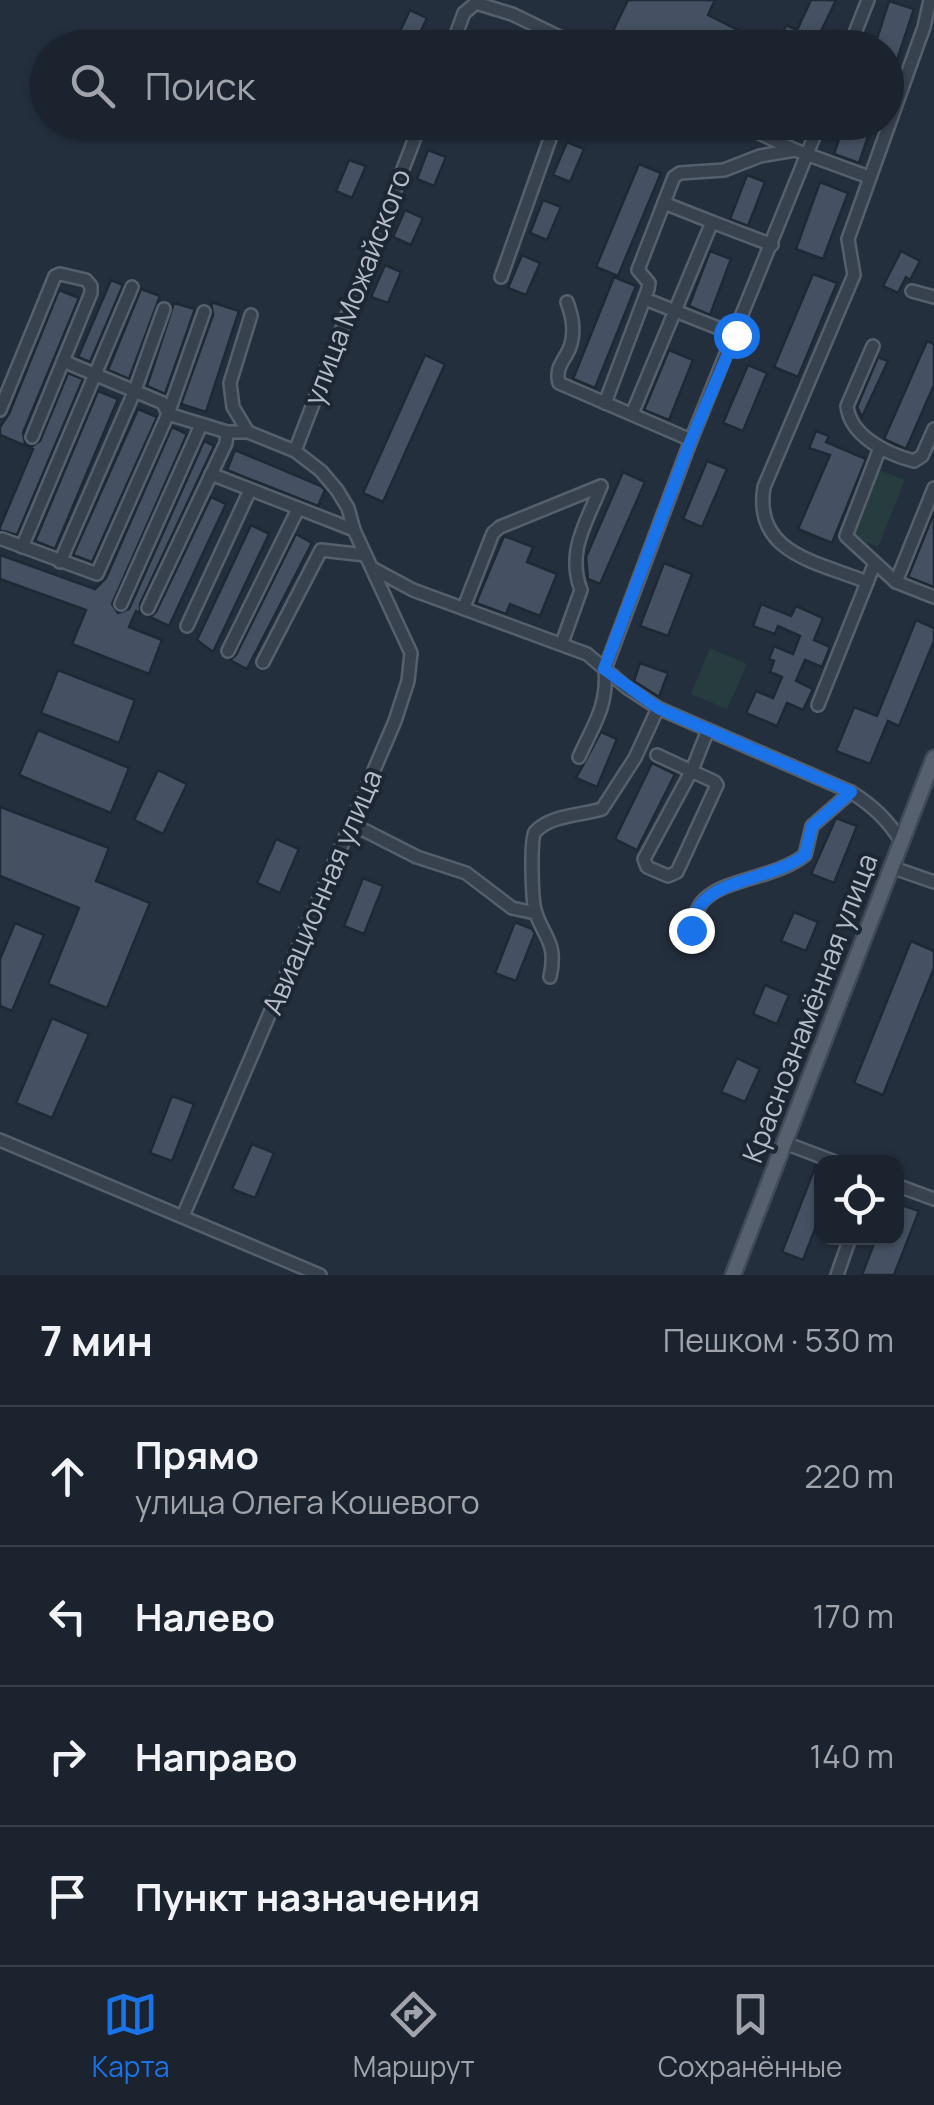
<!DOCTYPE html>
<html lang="ru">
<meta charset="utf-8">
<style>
:root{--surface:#1b232e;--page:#282f3a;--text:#f1f3f6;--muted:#a0a4aa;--line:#39404a;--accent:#1a73e8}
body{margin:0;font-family:Manrope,sans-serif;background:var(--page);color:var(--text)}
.controls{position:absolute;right:30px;bottom:30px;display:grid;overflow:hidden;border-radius:20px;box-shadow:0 2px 8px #0004}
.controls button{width:90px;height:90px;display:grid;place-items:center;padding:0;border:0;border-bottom:2px solid var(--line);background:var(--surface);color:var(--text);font:50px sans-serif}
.stop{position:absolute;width:30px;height:30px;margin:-22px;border:8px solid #1a73e8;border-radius:50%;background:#fff}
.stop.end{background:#1a73e8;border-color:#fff;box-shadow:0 2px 10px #0008}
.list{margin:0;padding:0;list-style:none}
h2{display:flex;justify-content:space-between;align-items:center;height:130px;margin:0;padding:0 40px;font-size:42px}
h2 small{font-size:32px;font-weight:400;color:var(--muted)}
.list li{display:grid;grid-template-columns:65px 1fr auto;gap:30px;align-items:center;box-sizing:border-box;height:140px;padding:0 40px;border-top:2px solid var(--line)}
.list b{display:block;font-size:38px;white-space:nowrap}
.list p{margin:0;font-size:32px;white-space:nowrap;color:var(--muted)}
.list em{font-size:32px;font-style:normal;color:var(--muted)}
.icon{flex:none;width:55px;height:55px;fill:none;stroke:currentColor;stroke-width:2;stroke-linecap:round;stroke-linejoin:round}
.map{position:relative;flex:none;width:934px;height:1275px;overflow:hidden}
.search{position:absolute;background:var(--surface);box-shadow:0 2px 8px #0004;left:30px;right:30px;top:30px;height:110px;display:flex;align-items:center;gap:25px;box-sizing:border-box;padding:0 35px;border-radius:55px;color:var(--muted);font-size:38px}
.sheet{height:690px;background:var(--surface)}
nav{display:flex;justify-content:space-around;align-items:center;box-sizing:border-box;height:140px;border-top:2px solid var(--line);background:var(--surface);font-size:28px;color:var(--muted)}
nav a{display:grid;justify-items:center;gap:5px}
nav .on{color:var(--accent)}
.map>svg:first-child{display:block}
.green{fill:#263c3f}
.building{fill:#455162;stroke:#1f2835;stroke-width:2.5}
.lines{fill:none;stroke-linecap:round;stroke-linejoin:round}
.minor-casing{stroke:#565f6c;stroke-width:16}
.major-casing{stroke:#414a57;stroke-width:19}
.minor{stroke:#38414e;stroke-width:11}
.major{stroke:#56606e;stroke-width:14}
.route{stroke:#1a73e8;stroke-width:12}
.labels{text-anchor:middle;stroke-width:8;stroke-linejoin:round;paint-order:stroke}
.street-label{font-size:28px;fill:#b4bcc9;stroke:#1d2633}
</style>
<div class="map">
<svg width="934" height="1275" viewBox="0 0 934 1275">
<rect width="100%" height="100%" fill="#242f3e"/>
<g class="green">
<polygon points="877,469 905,480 878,547 850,535"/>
<polygon points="710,648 747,664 727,709 691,694"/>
</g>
<g class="building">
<polygon points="628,0 715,0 708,15 774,48 637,48 611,35"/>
<polygon points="811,0 836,0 813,48 777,48 786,25 797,30"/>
<polygon points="889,1 914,9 888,87 886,48 874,48"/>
<polygon points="410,10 427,18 413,48 396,40"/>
<polygon points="845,122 873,122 859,163 834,154"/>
<polygon points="567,142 584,149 570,182 553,175"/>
<polygon points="428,150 446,157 434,186 417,179"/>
<polygon points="349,160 366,166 352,198 336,191"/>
<polygon points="639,164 661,173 618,276 596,267"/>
<polygon points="747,175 765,182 748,226 730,219"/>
<polygon points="820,182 848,193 823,259 796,249"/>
<polygon points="543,200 561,207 547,240 530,233"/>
<polygon points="405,210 423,218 411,245 393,237"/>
<polygon points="710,251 731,259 710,315 689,306"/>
<polygon points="901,251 920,261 910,280 906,277 898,293 883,286"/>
<polygon points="522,255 540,263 526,295 508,288"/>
<polygon points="385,265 401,272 388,303 371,297"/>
<polygon points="813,274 837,283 798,377 774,367"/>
<polygon points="614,277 636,286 595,388 573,379"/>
<polygon points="111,280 123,285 90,362 78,357"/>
<polygon points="141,289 160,296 129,379 108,370"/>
<polygon points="59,290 79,298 23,433 25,443 32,446 40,441 68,373 83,379 17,535 0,530 0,527 33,449 0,435 0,427 9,414"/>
<polygon points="211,302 239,311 206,412 181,404 213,315"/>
<polygon points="174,303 195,309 165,394 147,386"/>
<polygon points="927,341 934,344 934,385 906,449 884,439"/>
<polygon points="669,350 693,360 669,420 644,410"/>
<polygon points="425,355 445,364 383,502 363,493"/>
<polygon points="878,357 888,361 862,417 857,407"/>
<polygon points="748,365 767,373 743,431 723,423"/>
<polygon points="98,391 118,399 55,549 35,541"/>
<polygon points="138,409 157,417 92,562 73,555"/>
<polygon points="172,427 187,434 112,604 118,613 129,609 204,441 214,446 140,604 140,613 136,611 129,627 162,640 149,674 72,644 86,610 0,579 0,555 95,589 106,578"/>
<polygon points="816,431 829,436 826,442 866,459 832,543 798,529 830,455 809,448"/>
<polygon points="235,450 321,486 325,490 318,506 227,470"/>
<polygon points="707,461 727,469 702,527 683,519"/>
<polygon points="623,472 645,482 600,584 588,579 586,557"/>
<polygon points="211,497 226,504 169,626 150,617 156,612"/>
<polygon points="934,513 934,587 908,577"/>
<polygon points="251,525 269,534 213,652 197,640"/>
<polygon points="296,534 312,543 247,669 230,660 236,655"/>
<polygon points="504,536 533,547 527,562 557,574 540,616 510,604 506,614 476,603"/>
<polygon points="664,563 692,574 668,636 640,626"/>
<polygon points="761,604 791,616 796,606 823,618 814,640 830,647 822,667 805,660 796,681 813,689 803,710 787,703 777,726 746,713 756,691 773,698 782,677 770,672 774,661 769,659 774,646 793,654 800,636 778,626 775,634 753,626"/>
<polygon points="916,620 934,628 934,641 899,726 888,721 870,764 836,751 854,707 877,716"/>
<polygon points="640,663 668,673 659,697 634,681"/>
<polygon points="58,670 135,700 119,743 41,713"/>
<polygon points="38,730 129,768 111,813 19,775"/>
<polygon points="601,732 617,739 597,787 576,778"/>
<polygon points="652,763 675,774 637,850 615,839"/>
<polygon points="158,770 187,784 163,834 134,820"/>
<polygon points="0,807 109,848 96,881 150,903 107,1008 48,984 79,908 0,876"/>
<polygon points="836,818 857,826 834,883 811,874"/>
<polygon points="276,839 299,849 280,893 257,883"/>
<polygon points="363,878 383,886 364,934 344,926"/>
<polygon points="794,912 818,922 806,951 781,941"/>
<polygon points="515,922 532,929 535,933 516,981 495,973"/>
<polygon points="15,923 44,935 12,1011 0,1006 0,959"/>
<polygon points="911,941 934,951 934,968 883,1095 854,1083"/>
<polygon points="765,985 789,995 777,1024 753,1014"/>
<polygon points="52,1018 89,1034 52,1118 16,1103"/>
<polygon points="737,1058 760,1069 745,1102 721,1092"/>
<polygon points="172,1096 194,1104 172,1161 150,1153"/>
<polygon points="252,1144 274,1153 255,1198 232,1189"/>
<polygon points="816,1165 822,1167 822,1211 803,1260 782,1252"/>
<polygon points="896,1203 919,1211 894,1275 862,1275 876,1238 896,1238"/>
</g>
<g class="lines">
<defs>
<g id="minor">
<polyline points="451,48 464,13 476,3 512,14 582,48"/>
<polyline points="849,48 868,0"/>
<polyline points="736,122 795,150 869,177"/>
<polyline points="797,122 815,133"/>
<polyline points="712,222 772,245"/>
<polyline points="501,277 556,122"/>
<polyline points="912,291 934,297"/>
<polyline points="645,299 736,335"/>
<path d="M 567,302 C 572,316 575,328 571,344 C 567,359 554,366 559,383 L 691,440"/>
<path d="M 873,346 L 847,406 C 850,436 887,454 914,461 L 922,456 L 934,429"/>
<polyline points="63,361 163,403 168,414 227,432 248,432 295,451 321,471 337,490 348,508 354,530 411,653 408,681 395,721 183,1216"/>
<polyline points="605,403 648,289 649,283 638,270 674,177 680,173 724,170 760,156 795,150"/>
<polyline points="0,410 55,276 60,274 86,280 91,286 91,293 32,437"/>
<polyline points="632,414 712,222 664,203"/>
<polyline points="248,432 233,407 230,383 251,315"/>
<polyline points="880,448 846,536 896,582 934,597"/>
<polyline points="295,451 421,122"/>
<polyline points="211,474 354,530"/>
<polyline points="2,539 97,574 168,414 204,312"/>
<polyline points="22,547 132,287"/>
<polyline points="60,562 135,390 164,309"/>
<path d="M 374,569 L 413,590 L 587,654 L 626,687 L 658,708 L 851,792 C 873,806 887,819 901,841"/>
<path d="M 867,582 C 818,562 753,554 764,487 L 854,275 L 848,239 L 924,27 L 930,0"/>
<polyline points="896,582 934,488"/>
<polyline points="121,604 201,425"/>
<polyline points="464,607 493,533 500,527 601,486"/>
<polyline points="148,608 226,443 227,432"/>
<polyline points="187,626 250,490"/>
<path d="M 562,643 L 581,590 C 566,551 587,522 601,486"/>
<polyline points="228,651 298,509"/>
<polyline points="263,662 321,550 365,555"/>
<polyline points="818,705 874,565"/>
<polyline points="657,755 715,782 717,785 677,872 668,876 647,867 644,859 692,770 708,730"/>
<path d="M 579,757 C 594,724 608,706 605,669 L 691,440 L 820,122"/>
<polyline points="352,824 417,857 466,873 512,908 535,913"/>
<polyline points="891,867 934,882"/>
<path d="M 691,929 C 694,920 696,908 704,900 C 726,878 776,878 805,855 L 812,826 L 851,792"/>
<path d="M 550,977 C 558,941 543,938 535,910 C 532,899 530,837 535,832 C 550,815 582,815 602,809 L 635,758 L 658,708"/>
<polyline points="0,1140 320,1275"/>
<polyline points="785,1143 835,1162"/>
<polyline points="896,1185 934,1199"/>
<polyline points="837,1275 850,1238"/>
</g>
<polyline id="major" points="733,1275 934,758"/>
</defs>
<use href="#minor" class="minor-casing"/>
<use href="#major" class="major-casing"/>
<use href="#minor" class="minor"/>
<use href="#major" class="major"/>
</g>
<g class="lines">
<path class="route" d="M 691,930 C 694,920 696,908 704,901 C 725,879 776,877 805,855 L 812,826 L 851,792 L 658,708 L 604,669 L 691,440 L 736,335"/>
</g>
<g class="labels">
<g class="street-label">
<text transform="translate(357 287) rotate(-69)" y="10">улица Можайского</text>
<text transform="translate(322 892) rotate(-67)" y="10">Авиационная улица</text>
<text transform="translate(810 1008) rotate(-69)" y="10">Краснознамённая улица</text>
</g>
</g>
</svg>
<div class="controls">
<button><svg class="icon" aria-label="locate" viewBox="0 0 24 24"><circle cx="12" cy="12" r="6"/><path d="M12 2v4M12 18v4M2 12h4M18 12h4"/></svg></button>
</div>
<div class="stop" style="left:736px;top:335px"></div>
<div class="stop end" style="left:691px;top:930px"></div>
<div class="search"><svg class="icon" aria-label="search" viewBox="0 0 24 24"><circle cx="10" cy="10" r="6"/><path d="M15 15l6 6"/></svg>Поиск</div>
</div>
<section class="sheet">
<h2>7 мин<small>Пешком · 530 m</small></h2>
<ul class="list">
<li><svg class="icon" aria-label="ahead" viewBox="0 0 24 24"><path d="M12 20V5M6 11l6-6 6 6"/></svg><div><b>Прямо</b><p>улица Олега Кошевого</p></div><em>220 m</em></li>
<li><svg class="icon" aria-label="left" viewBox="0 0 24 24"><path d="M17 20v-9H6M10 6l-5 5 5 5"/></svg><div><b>Налево</b></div><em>170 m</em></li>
<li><svg class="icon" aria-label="right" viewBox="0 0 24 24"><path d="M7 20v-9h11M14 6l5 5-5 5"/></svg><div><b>Направо</b></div><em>140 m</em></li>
<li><svg class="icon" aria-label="arrive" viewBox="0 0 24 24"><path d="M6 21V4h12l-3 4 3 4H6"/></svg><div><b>Пункт назначения</b></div></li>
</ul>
</section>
<nav>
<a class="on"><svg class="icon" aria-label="map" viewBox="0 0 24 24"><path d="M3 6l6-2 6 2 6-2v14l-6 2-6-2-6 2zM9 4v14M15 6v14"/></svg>Карта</a>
<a><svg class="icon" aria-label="directions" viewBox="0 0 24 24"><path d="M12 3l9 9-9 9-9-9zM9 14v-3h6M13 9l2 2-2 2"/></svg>Маршрут</a>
<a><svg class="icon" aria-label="saved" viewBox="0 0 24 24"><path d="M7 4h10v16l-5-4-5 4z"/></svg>Сохранённые</a>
</nav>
